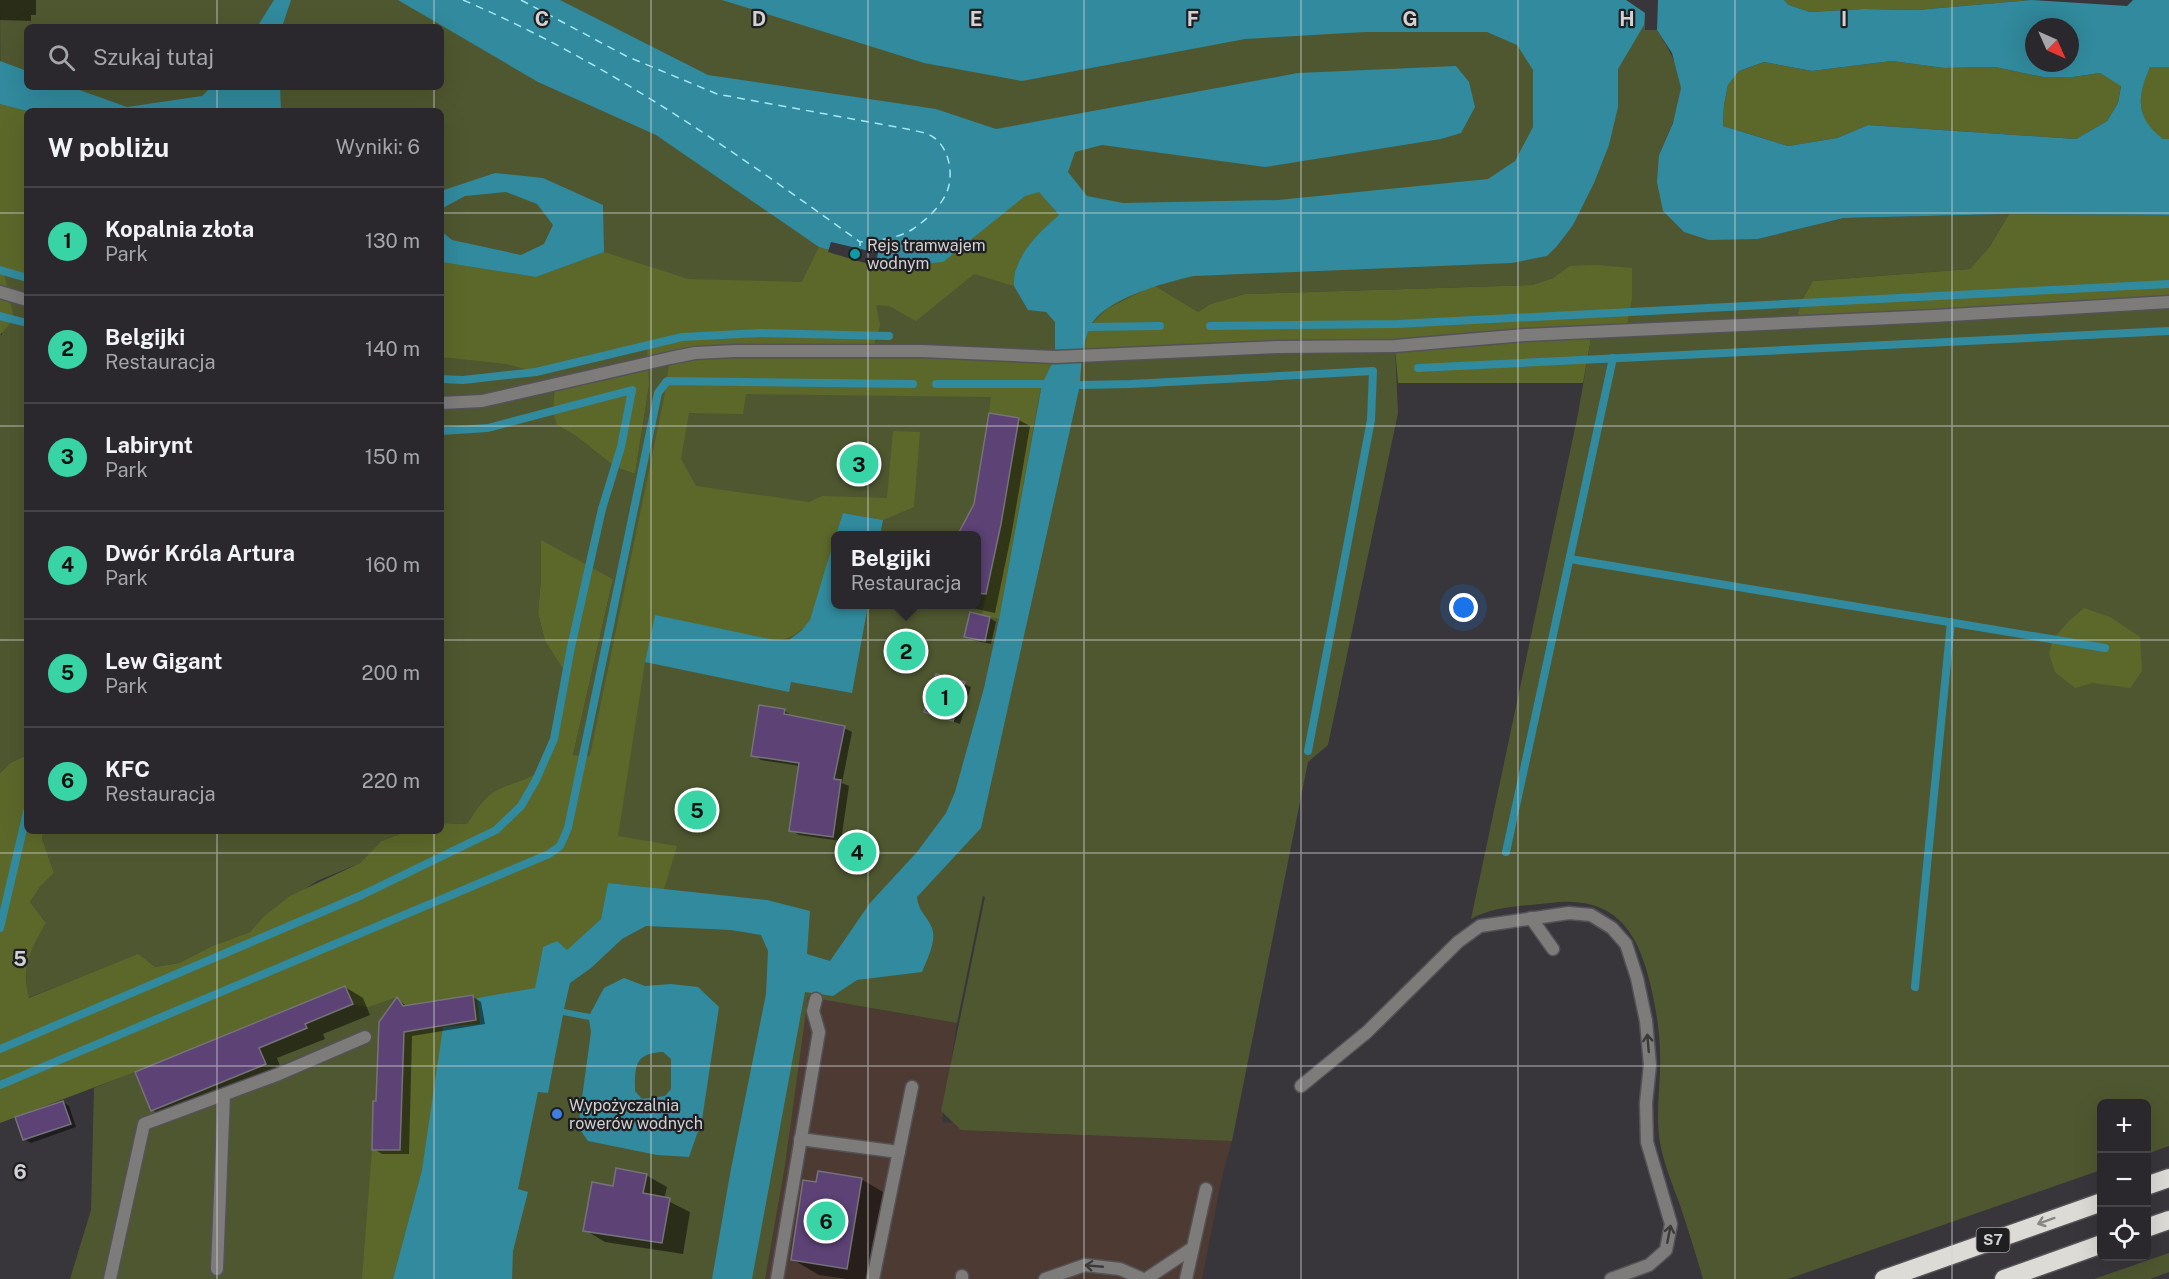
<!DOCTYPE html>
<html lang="pl">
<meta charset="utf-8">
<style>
:root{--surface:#2a282c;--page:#363438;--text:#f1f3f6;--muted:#a5a6a9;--line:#464448;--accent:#39d4a5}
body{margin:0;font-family:"Public Sans",sans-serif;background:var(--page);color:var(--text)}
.controls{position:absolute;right:18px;bottom:18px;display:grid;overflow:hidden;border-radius:9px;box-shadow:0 6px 24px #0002}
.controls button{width:54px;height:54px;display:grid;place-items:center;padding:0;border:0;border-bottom:2px solid var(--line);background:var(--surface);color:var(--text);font:30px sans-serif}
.compass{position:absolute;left:2025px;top:18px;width:54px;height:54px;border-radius:50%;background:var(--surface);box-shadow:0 6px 24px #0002;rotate:135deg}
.you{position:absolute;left:1464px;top:608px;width:21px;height:21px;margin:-15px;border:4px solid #fff;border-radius:50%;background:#1a73e8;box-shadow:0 0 0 9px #1a73e833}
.badge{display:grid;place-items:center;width:39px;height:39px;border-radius:50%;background:var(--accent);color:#111;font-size:20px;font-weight:700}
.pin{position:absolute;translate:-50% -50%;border:3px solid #fff;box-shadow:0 2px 6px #0006}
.popup{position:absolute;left:831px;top:531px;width:150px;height:78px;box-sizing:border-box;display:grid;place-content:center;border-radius:9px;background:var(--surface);filter:drop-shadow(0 2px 4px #0005);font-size:20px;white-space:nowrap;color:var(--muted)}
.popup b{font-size:22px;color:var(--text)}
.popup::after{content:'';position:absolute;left:50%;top:100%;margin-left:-12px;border:12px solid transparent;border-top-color:var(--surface)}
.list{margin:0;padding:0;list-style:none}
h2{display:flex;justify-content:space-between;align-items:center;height:78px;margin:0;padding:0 24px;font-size:26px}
h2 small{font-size:20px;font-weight:400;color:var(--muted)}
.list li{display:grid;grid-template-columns:39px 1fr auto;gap:18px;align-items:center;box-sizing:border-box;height:108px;padding:0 24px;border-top:2px solid var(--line)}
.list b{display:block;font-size:22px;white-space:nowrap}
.list p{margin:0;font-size:20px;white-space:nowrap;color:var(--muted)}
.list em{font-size:20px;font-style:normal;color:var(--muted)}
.icon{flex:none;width:33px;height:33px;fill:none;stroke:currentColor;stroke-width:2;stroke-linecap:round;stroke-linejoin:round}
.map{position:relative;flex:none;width:2169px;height:1279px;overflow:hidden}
.search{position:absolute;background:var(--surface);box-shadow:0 6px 24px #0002;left:24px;top:24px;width:420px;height:66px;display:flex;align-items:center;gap:15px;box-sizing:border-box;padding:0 21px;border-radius:9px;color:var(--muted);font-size:22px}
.panel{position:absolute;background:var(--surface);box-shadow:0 6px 24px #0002;left:24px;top:108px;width:420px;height:726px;border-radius:9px}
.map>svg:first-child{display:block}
.commercial{fill:#4d3a32}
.green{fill:#4f5730;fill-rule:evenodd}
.forest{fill:#5c682a}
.water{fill:#318a9d;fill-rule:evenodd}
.pier{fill:#38363b}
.shadow{fill:#0007}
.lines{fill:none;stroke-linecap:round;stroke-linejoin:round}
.stream{stroke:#318a9d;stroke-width:8}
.ferry{stroke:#a4e7f7;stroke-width:1.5;stroke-dasharray:8 6;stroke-linecap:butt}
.building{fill:#5c4275;stroke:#757378;stroke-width:1.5}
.lane-casing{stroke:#545257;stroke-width:15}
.street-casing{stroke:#545257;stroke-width:15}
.highway-casing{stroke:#545257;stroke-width:21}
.lane{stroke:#7d7c7a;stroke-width:12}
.street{stroke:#7d7c7a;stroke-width:12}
.highway{stroke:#dddbd5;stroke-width:18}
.oneway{stroke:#3b3a3b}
.oneway2{stroke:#888684}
.grid{fill:none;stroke:#d2d1d4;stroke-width:1.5;stroke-opacity:0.55}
.culture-dot{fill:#0f9aa8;stroke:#1f1e20;stroke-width:2}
.shop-dot{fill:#3f7fe0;stroke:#1f1e20;stroke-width:2}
.labels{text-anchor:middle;stroke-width:4.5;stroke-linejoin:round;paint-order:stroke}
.shield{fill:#1f1e20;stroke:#9c9b9e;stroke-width:1.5}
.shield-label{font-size:15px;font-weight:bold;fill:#d2d1d4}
.poi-label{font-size:16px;fill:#d2d1d4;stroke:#1f1e20;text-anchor:start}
.grid-label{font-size:20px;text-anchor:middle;font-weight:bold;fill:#d2d1d4;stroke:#1f1e20;stroke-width:4.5;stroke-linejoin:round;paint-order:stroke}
</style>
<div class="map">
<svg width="2169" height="1279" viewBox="0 0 2169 1279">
<rect width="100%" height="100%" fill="#38363b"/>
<polygon class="commercial" points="808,997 957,1023 942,1122 1232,1141 1223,1172 1202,1279 763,1279"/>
<g class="green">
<path d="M 0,0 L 1626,0 L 1645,13 L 1645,30 L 1657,30 C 1668,47 1679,66 1681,87 C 1682,106 1667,137 1659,155 L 1758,239 L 1844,218 L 2009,214 L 1990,246 L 1970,269 L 1813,281 L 2169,302 L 2169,1146 L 2147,1154 L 2146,1104 L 2102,1104 L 2101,1170 L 1788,1279 L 1703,1279 C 1696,1254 1688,1230 1680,1205 C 1672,1183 1662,1160 1659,1136 C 1656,1109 1661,1081 1660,1054 C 1660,1032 1656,1009 1651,987 C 1638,930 1614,895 1550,903 C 1524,906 1494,906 1471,919 L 1578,414 L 1592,333 L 1626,331 L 1632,300 L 1569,266 L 1553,278 L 1532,285 L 1245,294 L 1210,304 L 1198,312 L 1154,285 L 1108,308 L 1395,346 L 1398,413 L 1328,745 L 1308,762 L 1232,1141 L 961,1130 L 941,1111 L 985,897 L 983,896 L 957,1023 L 808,997 L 785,1165 L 765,1279 L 70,1279 L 91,1210 L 94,1088 L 345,986 L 589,756 L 573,755 L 613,579 L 541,541 L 541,578 L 538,613 L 545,641 L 566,674 C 562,699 558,747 542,767 C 531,781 511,782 497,790 C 484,796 474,813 467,824 L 441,823 L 441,111 L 27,111 L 27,755 L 10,763 L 0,773 L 0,335 L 2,335 ZM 27,27 L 441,27 L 441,87 L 27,87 ZM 649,386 L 635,474 L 615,467 L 576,436 L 557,425 ZM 836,536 L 976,536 L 976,604 L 836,604 Z"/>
<path d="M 44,831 L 408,831 L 381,841 L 360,863 L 317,881 L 262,918 L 250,932 L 212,946 L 179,963 L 155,967 L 138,955 L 28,998 C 23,963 29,952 46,923 L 30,902 L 40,887 L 54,873 L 42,838 Z"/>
<polygon points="2169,1253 2169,1272 2150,1279 2094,1279"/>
</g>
<g class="forest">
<polygon points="1784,0 2031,0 1917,10 1864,9 1810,12 1789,5"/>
<polygon points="1892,61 1944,68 1995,67 2043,77 2073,77 2100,73 2121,85 2118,103 2107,121 2076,139 1868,125 1837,138 1788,146 1723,126 1724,105 1728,85 1739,71 1764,62 1812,71"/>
<path d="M 2150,67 L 2169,67 L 2169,139 L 2163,139 C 2158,136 2151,132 2148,127 C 2136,107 2141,86 2150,67 Z"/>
<polygon points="0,104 27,111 27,278 4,272 14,319 0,335"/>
<path d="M 1039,191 L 1059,216 C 1043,229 1024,246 1017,267 C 1014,272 1014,280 1014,286 L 974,274 L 916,321 L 889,306 L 876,305 L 880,325 L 872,351 L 1055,357 L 1042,384 L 1039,397 L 999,619 L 982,615 L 1001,525 L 1019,419 L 989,413 L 991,397 L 746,394 L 743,414 L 689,413 L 681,459 L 696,486 L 809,502 L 822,496 L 887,498 L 893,431 L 920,432 L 914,507 L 883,520 L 843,513 L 811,620 C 799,633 792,639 775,640 L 655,616 L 645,662 L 618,836 L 677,846 L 664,889 L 608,883 L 601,919 L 567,951 L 543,947 L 535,989 L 477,998 L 480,1024 L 422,1170 L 393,1279 L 362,1279 L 372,1150 L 400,1150 L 403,1040 L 404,1031 L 411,1018 L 397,997 L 368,1007 L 353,1004 L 344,986 L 135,1072 L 0,1123 L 0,773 L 10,763 L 27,755 L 27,831 L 44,831 L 42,838 L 54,873 L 40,887 L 30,902 L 46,923 C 31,949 21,966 29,998 L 138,954 L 155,967 L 179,963 L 212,946 L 250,932 L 262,918 L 290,896 L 360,863 L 381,841 L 408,831 L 441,831 L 441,823 L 467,824 C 474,813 484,796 497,790 C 511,782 531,781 542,767 C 558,747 562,699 566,674 L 545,641 L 538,613 L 541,578 L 541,540 L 613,579 L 573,755 L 590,756 L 665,393 L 670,358 L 648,364 L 649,386 L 635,474 L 615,467 L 576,436 L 557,425 L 553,411 L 555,385 L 648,364 L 647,345 L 536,372 L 507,364 L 441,357 L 441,262 L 536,277 L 604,252 L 688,279 L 802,282 L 819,247 L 889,267 L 1025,196 Z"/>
<polygon points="2009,214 2169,215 2169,302 1796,323 1801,303 1813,281 1970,269 1990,246"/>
<polygon points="1596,265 1632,268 1632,300 1626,331 1592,333 1583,383 1398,383 1395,347 1082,356 1089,327 1108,308 1154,285 1198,312 1210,304 1245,294 1532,285 1553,278 1569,266"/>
<polygon points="2084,608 2110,617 2140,637 2142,671 2130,688 2092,683 2075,688 2055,672 2049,653 2053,639 2069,621"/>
</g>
<g class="water">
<polygon points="274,0 291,0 282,27 257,27"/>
<path d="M 398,0 L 560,0 L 708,75 L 936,109 L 996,129 L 1298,73 L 1456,66 L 1469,82 L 1475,107 L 1461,133 L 1441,139 L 1265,167 L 1102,145 L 1075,152 L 1068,172 L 1087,196 L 1123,203 L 1278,200 L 1488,179 L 1515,161 L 1533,127 L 1533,70 L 1517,45 L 1487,32 L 1365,32 L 1245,39 L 1022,81 L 924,63 L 722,0 L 1626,0 L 1645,13 L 1644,25 L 1618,69 L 1618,107 L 1609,145 L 1594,183 L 1573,225 L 1557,246 L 1547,256 L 1512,263 L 1194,276 C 1166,282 1100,300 1089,329 C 1082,347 1081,366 1080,385 L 981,828 L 917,897 C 919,913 927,915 932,928 C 937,941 927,959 922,972 L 857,980 L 833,996 L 805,992 L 752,1279 L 712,1279 L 730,1174 L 766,994 L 768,951 L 761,935 L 731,930 L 646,926 L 622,939 L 591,968 L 570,983 L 564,1009 L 590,1014 L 604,988 L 624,978 L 645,986 L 671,984 L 698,987 L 719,1007 L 702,1120 L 689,1157 L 657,1155 L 588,1141 L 578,1127 L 591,1032 L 589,1020 L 563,1015 L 548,1093 L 538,1092 L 518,1189 L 528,1192 L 513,1251 L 512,1279 L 393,1279 L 422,1170 L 443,1027 L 480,1024 L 477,998 L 535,988 L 543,947 L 557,941 L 567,950 L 601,919 L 608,883 L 767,900 L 810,911 L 807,954 L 830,961 L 870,903 L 917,852 L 946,813 L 955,792 L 984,688 L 999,619 L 1042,384 L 1055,357 L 1055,322 L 1046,312 L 1028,310 L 1014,286 C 1014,280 1014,272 1017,267 C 1024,246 1043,229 1059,215 L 1039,192 L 1025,196 L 943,262 L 889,267 L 819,247 L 656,135 L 538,82 ZM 663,1052 L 671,1059 L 671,1089 L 665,1096 L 642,1099 L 635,1091 C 635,1067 634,1053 663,1052 Z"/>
<path d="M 1658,0 L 1784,0 L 1789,5 L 1810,12 L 1864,9 L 1917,10 L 2031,0 L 2127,6 L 2133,0 L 2169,0 L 2169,67 L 2150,67 C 2137,97 2135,118 2163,139 L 2169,139 L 2169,215 L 2009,214 L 1844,218 L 1758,239 L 1709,240 L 1684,232 L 1663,211 L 1657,182 L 1659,155 L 1673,123 L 1681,88 L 1672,53 L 1657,30 ZM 2034,27 L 2070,27 L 2070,63 L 2034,63 ZM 1892,61 L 1944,68 L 1995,67 L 2043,77 L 2073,77 L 2100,73 L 2121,86 L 2118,103 L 2107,121 L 2076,139 L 1868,125 L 1837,138 L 1788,146 L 1723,126 L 1724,105 L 1728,85 L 1739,71 L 1764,62 L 1812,71 Z"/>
<polygon points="0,61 27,71 27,87 71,87 127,107 202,96 211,87 280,87 281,111 27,111 0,104"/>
<polygon points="495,173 543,178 603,205 604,252 536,277 441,262 441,231 452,240 521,255 544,244 553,225 537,204 506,192 465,196 441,209 441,191"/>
<polygon points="843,513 883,520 880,535 836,535"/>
<polygon points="835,537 836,604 868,605 852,693 791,682 789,692 645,662 655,615 775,640 789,640 801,631 810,620"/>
</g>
<polygon class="pier" points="831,242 878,253 875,266 828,252"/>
<g class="shadow">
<polygon points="0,0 36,0 36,15 31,15 31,21 0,20"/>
<polygon points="1019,420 1030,426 1012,531 995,613 962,606 959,604 976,604 976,536"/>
<polygon points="990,618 996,622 991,644 972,640 966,636"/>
<polygon points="964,684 971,687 960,724 926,712"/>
<polygon points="784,710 792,717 844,728 852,732 842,783 849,786 841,841 799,835 791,830 800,766 761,760 753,755"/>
<polygon points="345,987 363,998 370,1015 323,1034 325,1039 277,1058 283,1074 171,1121 152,1110"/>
<polygon points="473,997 481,1002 485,1024 412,1036 409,1154 382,1154 374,1149 377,1103 397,999 408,1007"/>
<polygon points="63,1102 69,1106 76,1127 31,1143 24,1139"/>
<polygon points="646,1175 667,1187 664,1199 690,1212 683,1254 605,1242 585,1230 614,1188"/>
<polygon points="861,1179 888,1195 875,1279 847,1279 819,1275 792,1259"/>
</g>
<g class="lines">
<g class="stream">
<polyline points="0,270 27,278"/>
<polyline points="0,316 27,323"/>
<polyline points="1210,326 1397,324 2169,284"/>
<polyline points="1089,327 1160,326"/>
<polyline points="1418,368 2169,331"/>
<polyline points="441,379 463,380 536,372 682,337 760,333 889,336"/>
<polyline points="936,384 1042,384"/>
<polyline points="1080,385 1131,384 1373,371 1371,420 1308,751"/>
<polyline points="1570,559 2105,648"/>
<polyline points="1506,852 1613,358"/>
<polyline points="0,928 27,812"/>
<polyline points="1915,987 1951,622"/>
<polyline points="0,1049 362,895 496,830 521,806 536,780 554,739 571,647 602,509 621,447 632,390 488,428 441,431"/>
<polyline points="0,1085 549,854 560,846 568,828 658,393 667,381 913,384"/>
</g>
<g class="ferry">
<path d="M 463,0 C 606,61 735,152 860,242 L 860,249"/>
<path d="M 521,0 L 626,56 L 717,94 L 907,129 C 915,131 926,132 933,137 C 950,148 955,178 945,196 C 938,209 926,220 913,229 C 897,239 879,240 860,242"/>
</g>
</g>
<g class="building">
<polygon points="989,413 1019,418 1001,524 986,594 976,593 976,536 957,536 974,504"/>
<polygon points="970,612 990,617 985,641 964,637"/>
<polygon points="936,674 965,682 953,721 924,712"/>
<polygon points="759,705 785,709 784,714 845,726 834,779 841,780 833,837 789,831 799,763 751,756"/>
<polygon points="345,986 353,1004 305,1024 307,1028 259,1048 266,1064 151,1111 135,1072"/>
<polygon points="473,995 476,1020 404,1032 400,1150 372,1150 373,1101 376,1101 379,1022 397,997 403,1006"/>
<polygon points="63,1101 71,1124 23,1140 15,1117"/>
<polygon points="616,1168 647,1174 643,1193 670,1198 662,1243 583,1231 592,1182 613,1186"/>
<polygon points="818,1171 862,1178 847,1269 791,1260 803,1180 816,1182"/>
</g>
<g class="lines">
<defs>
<g id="lane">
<polyline points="1531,918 1553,949"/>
<polyline points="1301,1086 1367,1032 1458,942 1480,926 1569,913 1591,915 1612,928 1626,944 1637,978 1646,1021 1650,1065 1646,1103 1647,1142 1671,1224 1666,1250 1649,1265 1611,1279"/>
<polyline points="800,1139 899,1152"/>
<polyline points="217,1269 224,1095"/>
<polyline points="110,1279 144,1124 279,1074 365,1037"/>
<polyline points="777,1279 819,1032 813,1011 816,999"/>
<polyline points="873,1279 912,1087"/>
<polyline points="962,1279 962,1276"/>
<polyline points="1045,1279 1085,1265 1120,1269 1143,1279"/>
<polyline points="1146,1279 1191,1249"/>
<polyline points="1186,1279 1206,1189"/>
</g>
<g id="street">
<polyline points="0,292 27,300"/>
<polyline points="441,403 482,401 670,358 695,353 735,351 922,351 1055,357 1278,347 1395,346 1525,335 1934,316 2169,302"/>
</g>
<g id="highway">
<polyline points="2146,1186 2169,1178"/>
<polyline points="2146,1228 2169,1220"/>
<polyline points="1884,1279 2102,1202"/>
<polyline points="2004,1279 2102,1244"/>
</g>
</defs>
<use href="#lane" class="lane-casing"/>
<use href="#street" class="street-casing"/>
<use href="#highway" class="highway-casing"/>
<use href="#lane" class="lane"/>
<use href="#street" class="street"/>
<use href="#highway" class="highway"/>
</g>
<defs><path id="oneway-shaft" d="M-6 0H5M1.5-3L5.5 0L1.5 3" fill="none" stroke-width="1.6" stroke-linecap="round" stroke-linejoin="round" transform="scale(1.5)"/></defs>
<g class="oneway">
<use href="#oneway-shaft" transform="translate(1648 1043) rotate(-95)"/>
<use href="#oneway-shaft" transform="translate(1669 1234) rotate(-79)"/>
<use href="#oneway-shaft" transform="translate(1094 1266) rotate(-175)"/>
</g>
<use class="oneway2" href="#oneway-shaft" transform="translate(2046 1221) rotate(160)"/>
<path class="grid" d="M 217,0 L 217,27M 434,0 L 434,27M 651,0 L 651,1279M 868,0 L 868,1279M 1084,0 L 1084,1279M 1301,0 L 1301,1279M 1518,0 L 1518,1279M 1735,0 L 1735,1279M 1952,0 L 1952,1279M 217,87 L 217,111M 434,87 L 434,111M 0,213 L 27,213M 441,213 L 2169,213M 0,426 L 27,426M 441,426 L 2169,426M 0,640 L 27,640M 441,640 L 2169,640M 217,831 L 217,1279M 434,831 L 434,1279M 0,853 L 2169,853M 0,1066 L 2169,1066"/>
<circle class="culture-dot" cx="855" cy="254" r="6"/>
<circle class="shop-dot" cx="557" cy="1114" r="6"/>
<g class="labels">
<rect class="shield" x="1976.5" y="1228" width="33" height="24" rx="4.5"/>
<g class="shield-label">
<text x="1993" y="1245">S7</text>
</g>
<g class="poi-label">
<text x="867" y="251">Rejs tramwajem<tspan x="867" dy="18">wodnym</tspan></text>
<text x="569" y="1111">Wypożyczalnia<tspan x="569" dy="18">rowerów wodnych</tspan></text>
</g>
</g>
<g class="grid-label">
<text x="542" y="26">C</text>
<text x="759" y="26">D</text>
<text x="976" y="26">E</text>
<text x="1193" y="26">F</text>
<text x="1410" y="26">G</text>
<text x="1627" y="26">H</text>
<text x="1844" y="26">I</text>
<text x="20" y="966">5</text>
<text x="20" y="1179">6</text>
</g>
</svg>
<div class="controls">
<button>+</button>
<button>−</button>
<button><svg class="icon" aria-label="locate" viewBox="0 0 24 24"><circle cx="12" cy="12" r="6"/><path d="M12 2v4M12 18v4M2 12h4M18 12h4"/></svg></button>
</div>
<svg class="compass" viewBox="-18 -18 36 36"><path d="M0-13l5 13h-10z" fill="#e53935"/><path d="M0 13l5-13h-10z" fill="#a5a6a9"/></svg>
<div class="you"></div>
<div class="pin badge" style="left:945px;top:697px">1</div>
<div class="pin badge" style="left:906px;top:651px">2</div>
<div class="popup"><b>Belgijki</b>Restauracja</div>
<div class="pin badge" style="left:859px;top:464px">3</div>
<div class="pin badge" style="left:857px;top:852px">4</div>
<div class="pin badge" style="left:697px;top:810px">5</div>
<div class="pin badge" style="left:826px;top:1221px">6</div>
<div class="search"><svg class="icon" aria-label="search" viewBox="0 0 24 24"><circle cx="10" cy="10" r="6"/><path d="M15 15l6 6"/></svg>Szukaj tutaj</div>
<section class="panel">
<h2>W pobliżu<small>Wyniki: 6</small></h2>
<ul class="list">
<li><span class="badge">1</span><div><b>Kopalnia złota</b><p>Park</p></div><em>130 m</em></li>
<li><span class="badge">2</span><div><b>Belgijki</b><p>Restauracja</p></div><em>140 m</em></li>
<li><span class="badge">3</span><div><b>Labirynt</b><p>Park</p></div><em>150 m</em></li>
<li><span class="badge">4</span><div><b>Dwór Króla Artura</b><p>Park</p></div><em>160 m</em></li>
<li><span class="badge">5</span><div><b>Lew Gigant</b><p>Park</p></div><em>200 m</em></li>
<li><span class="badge">6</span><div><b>KFC</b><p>Restauracja</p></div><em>220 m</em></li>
</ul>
</section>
</div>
